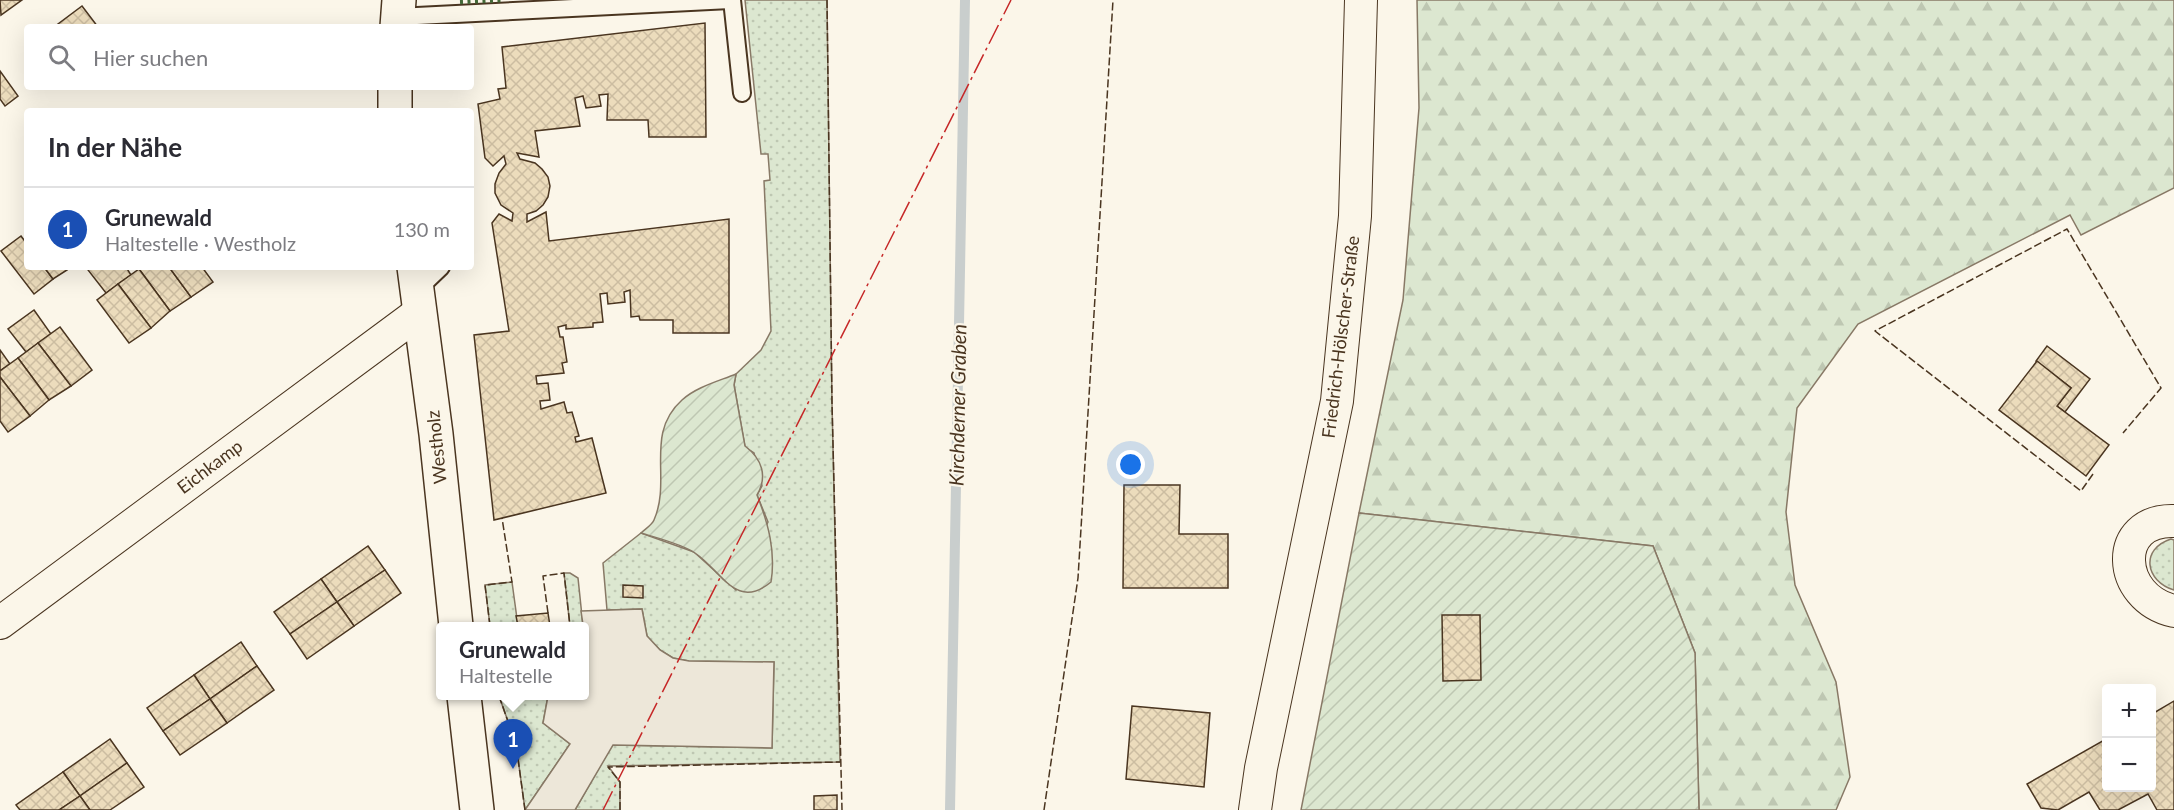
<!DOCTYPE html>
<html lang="de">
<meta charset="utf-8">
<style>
:root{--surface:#fff;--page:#f2f2f3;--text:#2b2b33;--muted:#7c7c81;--line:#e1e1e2;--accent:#1a73e8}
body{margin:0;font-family:Lato,sans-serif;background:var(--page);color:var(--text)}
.controls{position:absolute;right:18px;bottom:18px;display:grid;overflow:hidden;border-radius:6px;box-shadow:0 6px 24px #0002}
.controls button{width:54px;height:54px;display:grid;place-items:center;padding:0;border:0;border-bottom:2px solid var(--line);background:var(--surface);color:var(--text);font:30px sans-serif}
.you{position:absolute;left:1131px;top:465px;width:21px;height:21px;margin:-15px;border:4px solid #fff;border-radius:50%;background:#1a73e8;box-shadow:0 0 0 9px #1a73e833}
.badge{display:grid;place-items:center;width:39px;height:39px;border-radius:50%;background:var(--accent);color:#fff;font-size:20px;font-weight:700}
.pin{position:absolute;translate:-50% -50px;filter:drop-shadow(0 2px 3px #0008)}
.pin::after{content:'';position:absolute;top:32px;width:21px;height:18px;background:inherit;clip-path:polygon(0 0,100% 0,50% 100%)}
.popup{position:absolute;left:436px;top:622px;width:153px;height:78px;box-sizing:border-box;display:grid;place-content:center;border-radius:6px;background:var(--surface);filter:drop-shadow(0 2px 4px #0005);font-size:20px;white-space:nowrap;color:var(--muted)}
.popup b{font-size:22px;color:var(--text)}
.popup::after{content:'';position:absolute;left:50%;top:100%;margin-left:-12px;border:12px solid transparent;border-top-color:var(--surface)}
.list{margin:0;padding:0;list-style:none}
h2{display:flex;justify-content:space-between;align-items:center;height:78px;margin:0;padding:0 24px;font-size:26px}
h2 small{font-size:20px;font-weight:400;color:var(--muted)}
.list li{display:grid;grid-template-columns:39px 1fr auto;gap:18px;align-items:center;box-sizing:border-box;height:84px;padding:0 24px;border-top:2px solid var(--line)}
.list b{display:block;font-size:22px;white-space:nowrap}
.list p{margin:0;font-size:20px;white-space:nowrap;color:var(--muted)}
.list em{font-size:20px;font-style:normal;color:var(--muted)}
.icon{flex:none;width:33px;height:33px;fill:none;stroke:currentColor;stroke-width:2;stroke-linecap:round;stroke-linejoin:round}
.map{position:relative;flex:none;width:2174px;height:810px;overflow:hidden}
.search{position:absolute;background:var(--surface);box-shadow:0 6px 24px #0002;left:24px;top:24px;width:450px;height:66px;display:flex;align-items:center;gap:15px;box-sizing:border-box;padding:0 21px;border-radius:6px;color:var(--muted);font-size:22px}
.panel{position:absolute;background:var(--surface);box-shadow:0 6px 24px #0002;left:24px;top:108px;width:450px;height:162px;border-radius:6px}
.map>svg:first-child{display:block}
.grass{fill:url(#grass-dots);stroke:#887966;stroke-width:1.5}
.forest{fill:url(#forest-firs);stroke:#887966;stroke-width:1.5}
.garden{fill:url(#garden-furrows);stroke:#887966;stroke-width:1.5}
.parking{fill:#ede7d9;stroke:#887966;stroke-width:1.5}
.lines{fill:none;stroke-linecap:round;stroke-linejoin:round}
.stream{stroke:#c9cecd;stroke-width:10}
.building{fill:url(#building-cross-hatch);stroke:#4a3520;stroke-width:1.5}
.service-casing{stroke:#4a3520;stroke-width:20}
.minor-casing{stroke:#4a3520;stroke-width:34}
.tertiary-casing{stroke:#4a3520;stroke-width:36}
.service{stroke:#fbf6e9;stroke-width:16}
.minor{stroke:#fbf6e9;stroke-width:32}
.tertiary{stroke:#fbf6e9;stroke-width:33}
.hedge{stroke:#436837;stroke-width:4.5;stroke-dasharray:3 4.5;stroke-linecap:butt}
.fence{stroke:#4a3520;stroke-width:1.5;stroke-dasharray:8 3;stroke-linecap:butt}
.power{stroke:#c62828;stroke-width:1.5;stroke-dasharray:21 4.5 3 4.5;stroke-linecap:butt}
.labels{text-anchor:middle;stroke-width:4.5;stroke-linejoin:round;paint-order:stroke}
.street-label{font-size:18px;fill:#4a3520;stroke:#fbf6e9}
.water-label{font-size:20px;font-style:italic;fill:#4a3520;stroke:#fbf6e9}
</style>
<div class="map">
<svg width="2174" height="810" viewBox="0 0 2174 810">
<defs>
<pattern id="grass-dots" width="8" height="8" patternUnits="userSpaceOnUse" patternTransform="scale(1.5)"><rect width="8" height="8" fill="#dce7d0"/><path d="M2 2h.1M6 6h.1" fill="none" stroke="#bec7b2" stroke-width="1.8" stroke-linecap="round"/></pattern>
<pattern id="forest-firs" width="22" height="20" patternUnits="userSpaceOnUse" patternTransform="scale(1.5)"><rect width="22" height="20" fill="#dce7d0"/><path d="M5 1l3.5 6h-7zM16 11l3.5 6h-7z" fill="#bec7b2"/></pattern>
<pattern id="garden-furrows" width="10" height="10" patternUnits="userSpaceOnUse" patternTransform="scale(1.5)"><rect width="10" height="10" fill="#dce7d0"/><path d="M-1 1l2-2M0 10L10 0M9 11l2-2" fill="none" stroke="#bec7b2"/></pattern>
<pattern id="building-cross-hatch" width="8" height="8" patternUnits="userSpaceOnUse" patternTransform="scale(1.5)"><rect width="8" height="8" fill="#ecdcbc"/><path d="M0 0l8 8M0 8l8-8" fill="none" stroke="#ccbda1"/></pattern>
</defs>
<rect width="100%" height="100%" fill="#fbf6e9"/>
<g class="grass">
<polygon points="745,0 827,0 832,403 840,762 608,766 620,782 620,810 575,810 612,745 772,748 774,662 689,661 673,658 660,650 647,636 642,609 607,610 603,563 641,533 694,552 736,590 768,522 757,495 762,486 754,453 745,447 734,385 736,374 761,350 771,331 764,181 770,180 768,154 761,154"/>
<path d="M 2171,539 L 2174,540 L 2174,590 C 2145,581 2140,549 2171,539 Z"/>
<polygon points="564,573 570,573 578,578 583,626 570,626"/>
<polygon points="512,582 518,626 490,626 485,585"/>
<polygon points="499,696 548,696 543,723 570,744 525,810 516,744"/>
</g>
<polygon class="forest" points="1417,0 2174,0 2174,188 2081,235 2070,215 1858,324 1797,408 1786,512 1795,585 1836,682 1850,777 1836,810 1699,810 1695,653 1653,546 1359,513 1403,300 1419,108"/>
<g class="garden">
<path d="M 736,374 L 734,385 L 745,446 C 762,459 768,476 757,495 C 768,523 776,551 771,582 C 736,611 722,571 695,553 C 682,544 657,538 641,533 C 645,529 652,525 654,520 C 672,479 644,434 682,400 C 696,387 719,381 736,374 Z"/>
<polygon points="1359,513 1653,546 1695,653 1699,810 1301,810"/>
</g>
<polygon class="parking" points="642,609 647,636 660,650 673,658 689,661 774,662 772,748 613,745 575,810 525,810 570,744 543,723 548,696 585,696 585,654 587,652 581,611"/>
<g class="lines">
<polyline class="stream" points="950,810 965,0"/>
</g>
<g class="building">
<polygon points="0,0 22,0 1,15"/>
<polygon points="82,6 98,27 54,27"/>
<polygon points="705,23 706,137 649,137 648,120 607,120 608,94 599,95 601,106 586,108 583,96 575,98 580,126 535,131 539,157 517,153 520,159 535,163 542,169 548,177 550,186 548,197 543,205 536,211 527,214 527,222 546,212 549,241 729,219 729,333 673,333 673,320 640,320 639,316 631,317 630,290 624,292 625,302 608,304 607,293 600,294 603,322 593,323 593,327 566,329 566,325 558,327 560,337 563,337 567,362 562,363 564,373 536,376 537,384 548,383 550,400 540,401 541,409 564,402 567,413 572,412 579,436 575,437 576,442 592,438 606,493 494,520 474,335 509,331 492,223 499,214 512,221 513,213 501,205 495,193 495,184 499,173 506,164 504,156 493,166 485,158 478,104 500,99 498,89 506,88 502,47"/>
<polygon points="0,71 18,96 5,106 0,99"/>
<polygon points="21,236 27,244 27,267 44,267 53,279 34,294 1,251"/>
<polygon points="44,267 65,267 67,270 53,279"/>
<polygon points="92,267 126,267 131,275 106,293 88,270"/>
<polygon points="142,267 169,267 191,297 170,311 139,269"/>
<polygon points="169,267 202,267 213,282 191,297"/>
<polygon points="139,269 170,311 151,328 118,284"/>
<polygon points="118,284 151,328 129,343 97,300"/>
<polygon points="34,310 51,334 26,352 8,329"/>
<polygon points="60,327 92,370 71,386 38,343"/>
<polygon points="38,343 71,386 49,400 18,358"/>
<polygon points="2047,346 2090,379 2065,412 2057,406 2071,388 2036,361"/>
<polygon points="0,350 10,364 0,371"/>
<polygon points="18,358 49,400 30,416 0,377 0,371"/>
<polygon points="2037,361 2071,388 2057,406 2109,445 2086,476 1999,410"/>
<polygon points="0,377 30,416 8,432 0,421"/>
<polygon points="1124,485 1180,485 1179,534 1228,534 1228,588 1123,588"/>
<polygon points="368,546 385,570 337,602 321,579"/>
<polygon points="385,570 401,593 354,626 337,602"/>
<polygon points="321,579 337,602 290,634 274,612"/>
<polygon points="623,585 643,586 643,598 623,597"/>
<polygon points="337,602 354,626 307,659 290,634"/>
<polygon points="548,613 550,626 518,626 516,616"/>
<polygon points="1442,615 1480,615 1481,680 1443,681"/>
<polygon points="241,642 257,666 210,699 194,675"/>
<polygon points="257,666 274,690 227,723 210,699"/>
<polygon points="194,675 210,699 163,731 147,708"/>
<polygon points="210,699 227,723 180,755 163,731"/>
<polygon points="2174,701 2174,810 2157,810 2148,794 2118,810 2100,810 2089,792 2058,810 2041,808 2027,784 2106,739 2106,788 2152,788 2152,714"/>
<polygon points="1132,706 1210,713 1204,787 1126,779"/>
<polygon points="110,739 127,763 80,796 63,772"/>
<polygon points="127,763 144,787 110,810 90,810 80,796"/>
<polygon points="63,772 80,796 59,810 20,810 16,805"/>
<polygon points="837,795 837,810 814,810 814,796"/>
<polygon points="80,796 90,810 59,810"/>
</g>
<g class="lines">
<defs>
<g id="service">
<polyline points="732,0 742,93"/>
<polyline points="397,17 730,0"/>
<polyline points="417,290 441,267"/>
</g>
<g id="minor">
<path d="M 2174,521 C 2112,519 2116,598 2174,611"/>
<polyline points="0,623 420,312"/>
<polyline points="1255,810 1261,768 1337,401 1355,216 1361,0"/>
</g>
<g id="tertiary">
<polyline points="397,27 399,0"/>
<polyline points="395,111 395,87"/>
<polyline points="414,267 436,434 456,626"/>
<polyline points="464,696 477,810"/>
</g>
</defs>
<use href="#service" class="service-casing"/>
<use href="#minor" class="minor-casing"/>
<use href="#tertiary" class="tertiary-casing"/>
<use href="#service" class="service"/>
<use href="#minor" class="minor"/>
<use href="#tertiary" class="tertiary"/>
<polyline class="hedge" points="460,2 502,0"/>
<g class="fence">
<polyline points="827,0 832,403 842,810"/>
<polyline points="2093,474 2081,491 1875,331 2067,229 2161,388 2123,433"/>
<polyline points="548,613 543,576 564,573 570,626"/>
<polyline points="490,626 485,585 512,582 502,518"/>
<polyline points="499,696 516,744 525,810"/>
<polyline points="620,810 620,782 608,767 840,762"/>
<polyline points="1044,810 1078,578 1113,0"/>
</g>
<polyline class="power" points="603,810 1011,0"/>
</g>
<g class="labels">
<g class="street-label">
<text transform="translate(1341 337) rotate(-83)" y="6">Friedrich-Hölscher-Straße</text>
<text transform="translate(437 447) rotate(-96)" y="6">Westholz</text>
<text transform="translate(210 467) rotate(-37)" y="6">Eichkamp</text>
</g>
<g class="water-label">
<text transform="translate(958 405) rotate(-89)" y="7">Kirchderner Graben</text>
</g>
</g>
</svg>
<div class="controls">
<button>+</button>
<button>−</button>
</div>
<div class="you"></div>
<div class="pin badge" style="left:513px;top:769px;background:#1a4fb4">1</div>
<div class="popup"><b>Grunewald</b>Haltestelle</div>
<div class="search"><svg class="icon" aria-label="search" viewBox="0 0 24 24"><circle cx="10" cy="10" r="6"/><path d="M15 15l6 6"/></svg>Hier suchen</div>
<section class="panel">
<h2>In der Nähe<small></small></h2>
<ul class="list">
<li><span class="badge" style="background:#1a4fb4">1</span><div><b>Grunewald</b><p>Haltestelle · Westholz</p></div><em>130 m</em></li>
</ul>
</section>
</div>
